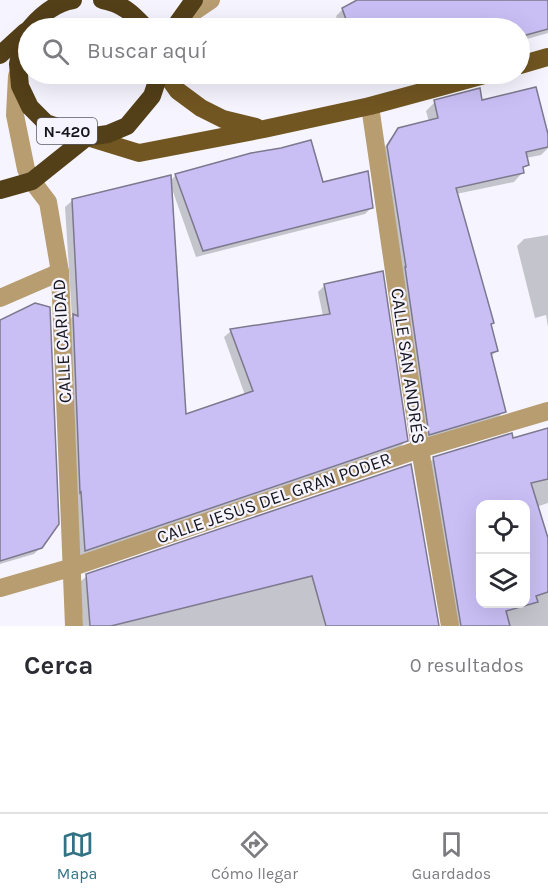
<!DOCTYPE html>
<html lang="es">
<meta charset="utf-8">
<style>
:root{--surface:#fff;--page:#f7f7f7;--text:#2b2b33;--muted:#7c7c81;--line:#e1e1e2;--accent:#317385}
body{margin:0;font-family:Karla,sans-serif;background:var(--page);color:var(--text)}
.controls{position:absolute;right:18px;bottom:18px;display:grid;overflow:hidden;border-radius:12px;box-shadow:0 6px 24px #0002}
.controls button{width:54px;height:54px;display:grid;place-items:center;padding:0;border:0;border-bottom:2px solid var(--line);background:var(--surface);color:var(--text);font:30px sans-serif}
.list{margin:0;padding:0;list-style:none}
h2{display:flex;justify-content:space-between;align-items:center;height:78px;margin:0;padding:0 24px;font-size:26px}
h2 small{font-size:20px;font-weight:400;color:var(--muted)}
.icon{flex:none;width:33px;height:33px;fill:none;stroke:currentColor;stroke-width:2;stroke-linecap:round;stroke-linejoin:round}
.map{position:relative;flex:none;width:548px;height:626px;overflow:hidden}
.search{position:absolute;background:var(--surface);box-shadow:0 6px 24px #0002;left:18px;right:18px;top:18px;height:66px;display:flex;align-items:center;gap:15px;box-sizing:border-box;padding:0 21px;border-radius:33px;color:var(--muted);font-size:22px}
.sheet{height:186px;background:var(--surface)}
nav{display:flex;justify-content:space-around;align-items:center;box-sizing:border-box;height:84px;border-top:2px solid var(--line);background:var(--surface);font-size:16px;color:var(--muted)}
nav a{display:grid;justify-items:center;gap:3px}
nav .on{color:var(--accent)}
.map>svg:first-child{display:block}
.shadow{fill:#0003;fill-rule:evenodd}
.building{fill:#cabff5;stroke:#7c788d;stroke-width:1.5;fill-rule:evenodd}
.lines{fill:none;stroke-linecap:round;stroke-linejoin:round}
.minor{stroke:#b79d6f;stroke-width:18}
.major{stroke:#715621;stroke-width:18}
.highway{stroke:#533f18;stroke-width:18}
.labels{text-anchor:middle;stroke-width:4.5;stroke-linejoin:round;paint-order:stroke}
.shield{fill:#f6f5ff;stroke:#5a5962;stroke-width:1.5}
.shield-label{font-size:16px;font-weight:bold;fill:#17161e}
.street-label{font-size:18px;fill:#17161e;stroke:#f6f5ff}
</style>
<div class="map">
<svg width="548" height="626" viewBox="0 0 548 626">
<rect width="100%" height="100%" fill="#f6f5ff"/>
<g class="shadow">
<polygon points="360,0 548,0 548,33 520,41 520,28 340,28 336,16 343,9"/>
<polygon points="353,74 393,74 356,82"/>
<polygon points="418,74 460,74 421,85"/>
<polygon points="435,102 472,104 548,140 548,148 541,155 526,158 527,164 522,170 522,173 514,182 456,194 497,351 490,357 504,411 496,420 421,442 379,156 390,139 399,129 429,122 426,111"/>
<polygon points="176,175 321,184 372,207 365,214 196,257 171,186 185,416 245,395 224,337 231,331 323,316 318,292 325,285 406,441 399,448 78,557 67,322 72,317 65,207 73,200 170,181"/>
<polygon points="548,235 548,327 546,315 535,318 517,246 524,239"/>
<polygon points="0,321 41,547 34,554 0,564"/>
<path d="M 548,429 L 548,503 L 536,507 L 548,543 L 548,626 L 454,626 L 427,465 L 434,458 L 512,440 ZM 480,505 L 526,505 L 526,604 L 480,604 Z"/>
<polygon points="410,466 437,626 83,626 80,582 87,576"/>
</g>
<g class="building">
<polygon points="357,0 548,0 548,29 519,37 519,28 349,28 342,8"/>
<polygon points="536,87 548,134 548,147 526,152 529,165 523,167 524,173 456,188 494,323 491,324 498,351 491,353 506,412 429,435 405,267 406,267 387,146 398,128 438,118 434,100 480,88 482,100"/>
<polygon points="311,140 323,182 368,171 373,208 203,251 175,174 251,153 281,148"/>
<polygon points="171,175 186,414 253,391 230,329 330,314 324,284 383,271 408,441 85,551 81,492 80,493 73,314 78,316 72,199"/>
<polygon points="35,303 50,307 59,524 42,548 0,561 0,320"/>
<path d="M 548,428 L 548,479 L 531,483 L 548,538 L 548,592 L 536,596 L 538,602 L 506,611 L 510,626 L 461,626 L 433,457 L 512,433 L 513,438 ZM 480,504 L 525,504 L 525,603 L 480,603 Z"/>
<polygon points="411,464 439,626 326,626 312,576 111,626 90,626 86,574"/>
</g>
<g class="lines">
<g class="minor">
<polyline points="180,21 211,0"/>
<polyline points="17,76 15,115 26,169 32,181 48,202 60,272 74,626"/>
<polyline points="370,106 420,449 450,626"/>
<polyline points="0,298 60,272"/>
<polyline points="0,588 73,567 420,449 548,411"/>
</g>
<g class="major">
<polyline points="520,65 548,57"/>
<polyline points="166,74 178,91 201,108 223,119 256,127"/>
<polyline points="87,137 139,153 264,129 370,106 488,74"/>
</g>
<g class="highway">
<path d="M 102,0 C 123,4 132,13 146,28"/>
<path d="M 30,28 C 41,15 55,3 73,0"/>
<polyline points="174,28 194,0"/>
<polyline points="28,31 22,44 18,64 20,86 30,107 46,123 87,137 108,134 127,126 152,96 158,78 158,74"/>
<polyline points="0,55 25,32"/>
<polyline points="0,190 32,181 87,137"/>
</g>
</g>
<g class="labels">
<rect class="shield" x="37" y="118" width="60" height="26" rx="4.5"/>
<g class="shield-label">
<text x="67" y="137">N-420</text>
</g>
<g class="street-label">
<text transform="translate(62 341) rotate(-93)" y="6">CALLE CARIDAD</text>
<text transform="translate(408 366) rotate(82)" y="6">CALLE SAN ANDRÉS</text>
<text transform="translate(274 498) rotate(-19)" y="6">CALLE JESUS DEL GRAN PODER</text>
</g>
</g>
</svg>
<div class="controls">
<button><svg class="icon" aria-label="locate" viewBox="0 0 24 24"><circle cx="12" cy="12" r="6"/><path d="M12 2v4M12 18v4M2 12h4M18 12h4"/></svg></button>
<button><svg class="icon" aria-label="layers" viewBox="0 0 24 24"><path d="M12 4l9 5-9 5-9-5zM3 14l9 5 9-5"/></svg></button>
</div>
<div class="search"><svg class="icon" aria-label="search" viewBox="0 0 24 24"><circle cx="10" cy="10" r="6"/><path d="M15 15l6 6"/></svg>Buscar aquí</div>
</div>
<section class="sheet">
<h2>Cerca<small>0 resultados</small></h2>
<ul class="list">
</ul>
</section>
<nav>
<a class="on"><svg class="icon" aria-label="map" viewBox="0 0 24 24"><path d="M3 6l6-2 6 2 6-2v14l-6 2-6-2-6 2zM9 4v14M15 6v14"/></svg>Mapa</a>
<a><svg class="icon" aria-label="directions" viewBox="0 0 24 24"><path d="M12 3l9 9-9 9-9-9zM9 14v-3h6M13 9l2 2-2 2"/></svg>Cómo llegar</a>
<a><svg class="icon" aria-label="saved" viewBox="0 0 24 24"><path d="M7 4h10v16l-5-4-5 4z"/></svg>Guardados</a>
</nav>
